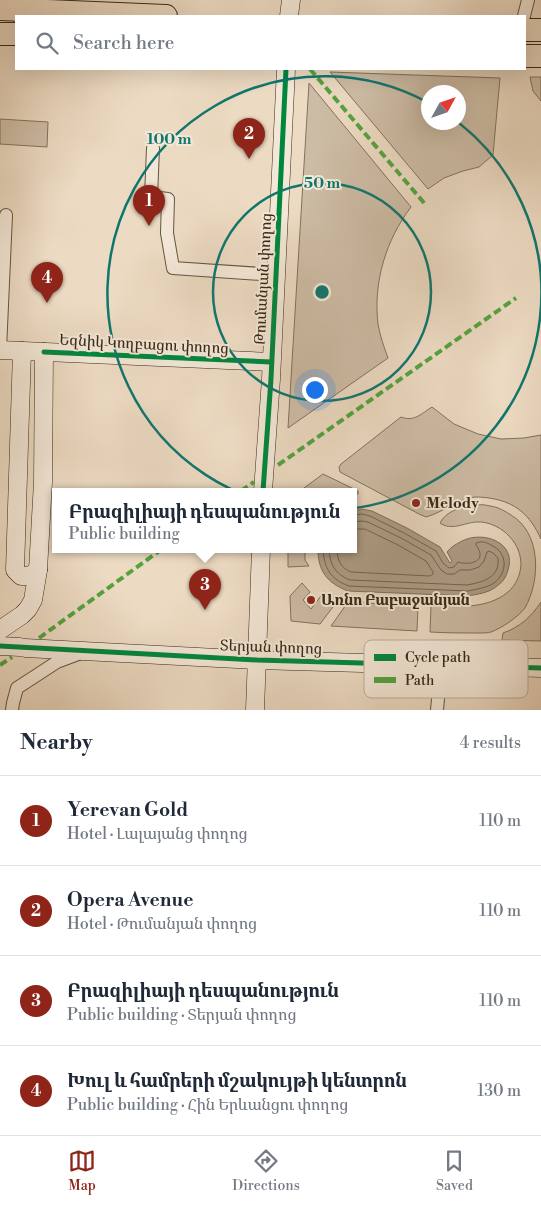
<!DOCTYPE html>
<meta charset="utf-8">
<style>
:root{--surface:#fff;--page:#f2f2f3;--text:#1f2937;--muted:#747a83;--line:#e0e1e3;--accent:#8f2418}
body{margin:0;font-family:"Libre Bodoni","Noto Serif Armenian",serif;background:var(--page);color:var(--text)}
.compass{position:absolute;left:421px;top:85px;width:45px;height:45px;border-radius:50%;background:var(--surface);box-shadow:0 5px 20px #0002;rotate:50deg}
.you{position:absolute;left:314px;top:389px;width:18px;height:18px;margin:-12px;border:4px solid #fff;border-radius:50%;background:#1a73e8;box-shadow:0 0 0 8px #1a73e833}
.badge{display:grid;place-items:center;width:32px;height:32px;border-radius:50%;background:var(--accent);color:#fff;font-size:16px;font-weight:700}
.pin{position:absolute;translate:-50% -41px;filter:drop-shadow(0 1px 2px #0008)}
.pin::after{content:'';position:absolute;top:26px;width:18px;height:15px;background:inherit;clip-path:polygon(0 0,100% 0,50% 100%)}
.popup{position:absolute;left:52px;top:488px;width:305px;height:65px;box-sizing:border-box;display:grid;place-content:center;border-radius:0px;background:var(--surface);filter:drop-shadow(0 1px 4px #0005);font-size:16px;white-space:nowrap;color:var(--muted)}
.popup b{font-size:19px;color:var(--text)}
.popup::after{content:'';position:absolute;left:50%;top:100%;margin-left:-10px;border:10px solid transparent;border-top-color:var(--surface)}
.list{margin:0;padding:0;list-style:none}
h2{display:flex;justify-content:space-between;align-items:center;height:65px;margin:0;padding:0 20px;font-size:21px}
h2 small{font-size:16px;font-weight:400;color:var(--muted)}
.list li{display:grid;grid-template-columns:32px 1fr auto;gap:15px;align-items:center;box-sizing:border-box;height:90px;padding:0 20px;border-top:1px solid var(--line)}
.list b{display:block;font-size:19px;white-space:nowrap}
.list p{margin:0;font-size:16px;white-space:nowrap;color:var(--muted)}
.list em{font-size:16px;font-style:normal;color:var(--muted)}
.icon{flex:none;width:28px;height:28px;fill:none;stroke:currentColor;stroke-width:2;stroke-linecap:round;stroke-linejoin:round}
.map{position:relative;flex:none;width:541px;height:710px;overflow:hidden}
.search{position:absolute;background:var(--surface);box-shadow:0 5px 20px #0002;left:15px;right:15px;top:15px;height:55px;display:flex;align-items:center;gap:12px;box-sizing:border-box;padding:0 18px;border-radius:0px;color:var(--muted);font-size:19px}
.sheet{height:425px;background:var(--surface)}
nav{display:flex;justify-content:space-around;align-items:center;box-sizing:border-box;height:70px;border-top:1px solid var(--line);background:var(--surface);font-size:14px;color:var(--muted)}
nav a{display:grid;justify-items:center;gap:2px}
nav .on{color:var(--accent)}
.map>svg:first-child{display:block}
.green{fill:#cdbca5;stroke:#82725d;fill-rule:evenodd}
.water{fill:#ae9e87;stroke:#7e6f59}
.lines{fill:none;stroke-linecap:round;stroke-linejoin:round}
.shore{stroke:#72644e;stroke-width:1}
.street-casing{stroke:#645540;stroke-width:14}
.secondary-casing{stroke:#372915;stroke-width:19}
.highway-casing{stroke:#372915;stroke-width:24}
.street{stroke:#f3e7d7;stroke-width:12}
.secondary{stroke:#f3e7d7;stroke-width:18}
.highway{stroke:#ecdac2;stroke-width:22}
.quiet{stroke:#53a340;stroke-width:4;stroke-dasharray:8 4;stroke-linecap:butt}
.cycleway-casing{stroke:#f3e7d7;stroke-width:8}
.cycleway{stroke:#00873e;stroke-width:5}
.ring{fill:none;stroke:#0f766e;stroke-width:2.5}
.poi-dot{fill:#8f2418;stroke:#f3e7d7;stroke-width:2}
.labels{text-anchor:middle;stroke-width:4;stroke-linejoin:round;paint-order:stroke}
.street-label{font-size:15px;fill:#372915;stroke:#f3e7d7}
.poi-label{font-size:15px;font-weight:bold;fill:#372915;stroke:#f3e7d7;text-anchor:start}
.key{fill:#f3e7d7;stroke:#bbae9d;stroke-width:1}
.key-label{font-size:14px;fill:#372915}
.centre{fill:#0f766e;stroke:#f3e7d7;stroke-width:2.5}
.ring-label{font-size:15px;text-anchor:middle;font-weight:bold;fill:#0f766e;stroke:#f3e7d7;stroke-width:4;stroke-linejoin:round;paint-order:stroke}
</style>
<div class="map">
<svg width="541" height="710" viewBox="0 0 541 710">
<rect width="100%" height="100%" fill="#ecdac2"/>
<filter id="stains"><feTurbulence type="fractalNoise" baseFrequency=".004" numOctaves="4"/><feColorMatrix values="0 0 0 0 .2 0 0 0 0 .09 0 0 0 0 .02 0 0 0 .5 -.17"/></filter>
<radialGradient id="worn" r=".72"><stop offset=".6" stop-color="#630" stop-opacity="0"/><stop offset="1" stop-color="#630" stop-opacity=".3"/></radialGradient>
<g class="green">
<path d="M 330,72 L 500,78 L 493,155 L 479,167 L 463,171 L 444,178 L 428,189 ZM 428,92 L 458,92 L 458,122 L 428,122 Z"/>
<polygon points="530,77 541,77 541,101 533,91"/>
<path d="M 309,83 L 411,207 C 386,240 373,282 378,324 C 380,336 384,347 388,358 L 288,428 Z"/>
<polygon points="0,119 48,122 47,147 0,144"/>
<path d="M 432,407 L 454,424 L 478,434 L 501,439 L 524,438 L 541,435 L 541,539 C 530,515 516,502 489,498 C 481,497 473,496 465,499 C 452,504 440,513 426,517 L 419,514 L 340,472 L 339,467 L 341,464 L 401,417 C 414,422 421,414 432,407 Z"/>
<polygon points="323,474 358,491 358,494 354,496 354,491 300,491"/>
<path d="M 471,505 C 478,505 484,504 490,506 C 498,507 505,511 511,515 C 541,533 541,579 525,608 C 518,617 502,628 491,632 C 488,633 483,633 480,633 C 463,633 447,633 430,632 L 431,606 C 458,606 486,610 508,592 C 516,585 520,576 521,565 C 521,554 517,545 510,537 C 502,528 489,521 476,522 C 464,523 451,531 440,523 C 446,511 460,508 471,505 Z"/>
<polygon points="288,549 305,549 305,560 309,566 288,567"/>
<polygon points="302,583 310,592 303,600 311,609 324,592 339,599 320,624 291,621 290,596"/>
<polygon points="348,602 418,606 417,631 331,626"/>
<path d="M 541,602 L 541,641 L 502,640 L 503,633 C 520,627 531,617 541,602 Z"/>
</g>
<path class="water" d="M 362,509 L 372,511 L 407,528 L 440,547 L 450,563 L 452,561 L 447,552 C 451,547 456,544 462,541 C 484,530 517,543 508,570 C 506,577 503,582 497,586 C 489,593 478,594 468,596 L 348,591 C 327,583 318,571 318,549 L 354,549 L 354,511 Z"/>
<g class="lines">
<g class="shore">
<path d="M 323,549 C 324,568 330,579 349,586 L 468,591 C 476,589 487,588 494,583 C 508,572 508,553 491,545 C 486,542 482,541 476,543 L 476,545 C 488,561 471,566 458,562 L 454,567 L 449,568 L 443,563 L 436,551 L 404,533 L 370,516 L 362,514 L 354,515"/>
<path d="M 329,549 C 330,565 335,574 350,580 L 467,585 C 483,582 500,578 498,558 L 493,553 L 489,551 L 487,552 L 484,561 L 479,567 L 470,570 L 460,570 L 454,574 L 447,574 L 441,570 L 431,555 L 401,538 L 368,522 L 362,521 L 354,522"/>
<path d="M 337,549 C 337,560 341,568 351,572 L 430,576 L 433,574 L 433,572 L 426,561 L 398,545 L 365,529 L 354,529"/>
</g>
<defs>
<g id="street">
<polyline points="524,16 528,0"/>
<polyline points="153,148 151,197 168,199 167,233 173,268 276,275"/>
<polyline points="0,350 6,215"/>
<polyline points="12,710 13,703 17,688 57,662 81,653"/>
<polyline points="437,710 441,665"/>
</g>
<g id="secondary">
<polyline points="289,16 291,0"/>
<polyline points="0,350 271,362"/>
<polyline points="22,351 15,570 21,576 30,576 38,570"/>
<polyline points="263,491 271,379 286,69"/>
<polyline points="0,630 22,615 28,609 33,600 38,570 43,482 44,352"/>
<polyline points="0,646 20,647"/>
<polyline points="25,648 257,660 541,668"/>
<polyline points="255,710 261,549"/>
</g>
<g id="highway">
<polyline points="0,9 166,16"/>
<polyline points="525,30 541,30"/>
<polyline points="0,34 16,34"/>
<polyline points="525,56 541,56"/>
</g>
</defs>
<use href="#street" class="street-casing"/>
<use href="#secondary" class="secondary-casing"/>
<use href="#highway" class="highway-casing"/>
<use href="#street" class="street"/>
<use href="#secondary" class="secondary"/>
<use href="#highway" class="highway"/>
<g class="quiet">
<polyline points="310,69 425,204"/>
<polyline points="278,465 516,298"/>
<polyline points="241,491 254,482"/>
<polyline points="39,638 162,549"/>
<polyline points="0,665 12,657"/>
</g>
<defs>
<g id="cycleway">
<polyline points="44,352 271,362"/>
<polyline points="263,491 271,379 286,69"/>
<polyline points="0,646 257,660 541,668"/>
</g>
</defs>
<use href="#cycleway" class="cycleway-casing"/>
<use href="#cycleway" class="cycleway"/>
</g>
<g class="ring">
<circle cx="322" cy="292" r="109"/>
<path d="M459 123A217 217 0 1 1 427 102"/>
</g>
<g class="poi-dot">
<circle cx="416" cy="503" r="5"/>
<circle cx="311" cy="600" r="5"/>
</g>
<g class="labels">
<g class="street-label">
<text transform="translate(263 279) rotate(-87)" y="5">Թումանյան փողոց</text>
<text transform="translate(144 344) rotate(3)" y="5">Եզնիկ Կողբացու փողոց</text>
<text transform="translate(271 647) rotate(2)" y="5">Տերյան փողոց</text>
</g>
<g class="poi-label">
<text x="426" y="508">Melody</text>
<text x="321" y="605">Առնո Բաբաջանյան</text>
</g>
</g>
<rect x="364" y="640" width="164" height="58" rx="8" class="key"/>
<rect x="374" y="654" width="22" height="7" fill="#00873e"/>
<rect x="374" y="677" width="22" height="6" fill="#53a340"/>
<g class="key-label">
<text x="405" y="662">Cycle path</text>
<text x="405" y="685">Path</text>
</g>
<circle cx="322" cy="292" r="8" class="centre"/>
<g class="ring-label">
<text x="169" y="144">100 m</text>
<text x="322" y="188">50 m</text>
</g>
<rect width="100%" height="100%" filter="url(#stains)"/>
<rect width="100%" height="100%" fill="url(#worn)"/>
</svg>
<svg class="compass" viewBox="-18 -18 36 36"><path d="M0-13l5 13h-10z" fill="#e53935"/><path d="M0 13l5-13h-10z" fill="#747a83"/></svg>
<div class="you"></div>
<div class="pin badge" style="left:149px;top:226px">1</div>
<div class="pin badge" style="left:249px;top:159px">2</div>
<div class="pin badge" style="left:205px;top:610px">3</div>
<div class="popup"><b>Բրազիլիայի դեսպանություն</b>Public building</div>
<div class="pin badge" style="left:47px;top:303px">4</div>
<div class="search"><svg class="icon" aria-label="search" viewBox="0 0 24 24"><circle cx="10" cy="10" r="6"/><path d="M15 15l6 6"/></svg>Search here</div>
</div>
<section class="sheet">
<h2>Nearby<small>4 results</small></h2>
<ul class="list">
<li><span class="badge">1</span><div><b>Yerevan Gold</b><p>Hotel · Լալայանց փողոց</p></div><em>110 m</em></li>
<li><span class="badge">2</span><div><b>Opera Avenue</b><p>Hotel · Թումանյան փողոց</p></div><em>110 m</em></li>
<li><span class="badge">3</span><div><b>Բրազիլիայի դեսպանություն</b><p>Public building · Տերյան փողոց</p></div><em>110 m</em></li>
<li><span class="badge">4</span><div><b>Խուլ և համրերի մշակույթի կենտրոն</b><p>Public building · Հին Երևանցու փողոց</p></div><em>130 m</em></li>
</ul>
</section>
<nav>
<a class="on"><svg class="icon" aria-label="map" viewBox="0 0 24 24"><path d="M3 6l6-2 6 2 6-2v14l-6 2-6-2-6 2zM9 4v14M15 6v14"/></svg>Map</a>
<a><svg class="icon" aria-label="directions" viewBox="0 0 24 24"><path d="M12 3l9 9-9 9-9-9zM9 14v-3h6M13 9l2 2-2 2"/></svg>Directions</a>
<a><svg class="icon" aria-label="saved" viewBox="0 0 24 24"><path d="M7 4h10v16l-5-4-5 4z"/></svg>Saved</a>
</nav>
